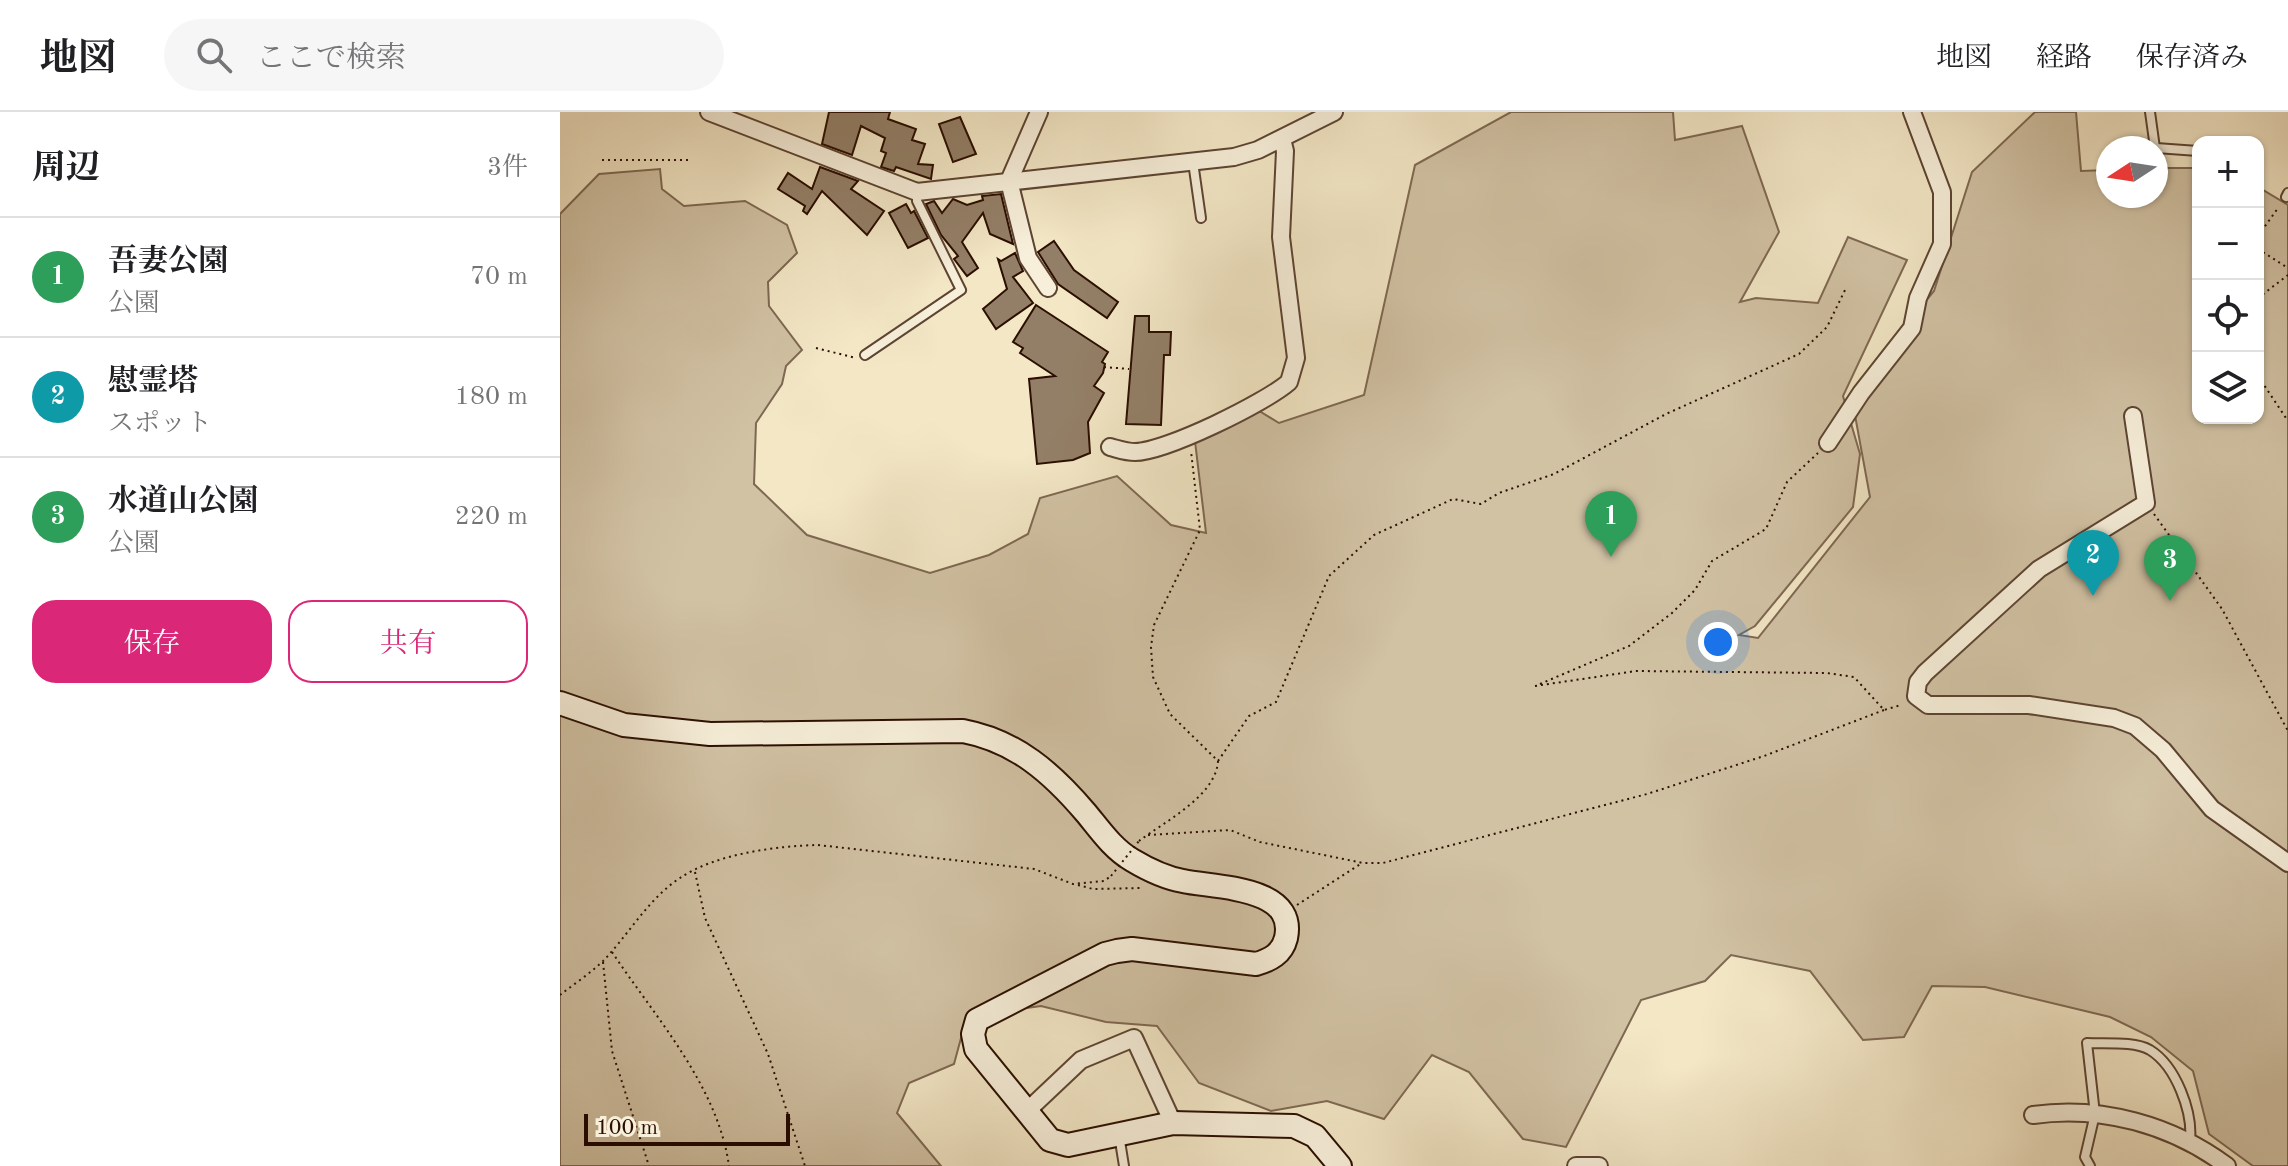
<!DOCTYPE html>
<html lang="ja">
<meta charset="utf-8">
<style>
:root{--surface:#fff;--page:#f6f6f6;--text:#202124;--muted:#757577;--line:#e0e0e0;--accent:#db2777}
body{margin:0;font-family:"Old Standard TT","Noto Serif JP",serif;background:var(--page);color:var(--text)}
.controls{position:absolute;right:24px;top:24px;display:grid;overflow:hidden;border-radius:16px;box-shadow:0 2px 6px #0004}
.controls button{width:72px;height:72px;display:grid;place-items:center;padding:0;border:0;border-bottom:2px solid var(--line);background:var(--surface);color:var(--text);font:40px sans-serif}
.compass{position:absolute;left:1536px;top:24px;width:72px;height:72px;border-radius:50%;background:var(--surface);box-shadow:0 2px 6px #0004;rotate:258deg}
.scale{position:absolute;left:24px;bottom:20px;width:206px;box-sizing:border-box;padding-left:8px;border:4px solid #2b0e00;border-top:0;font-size:22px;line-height:28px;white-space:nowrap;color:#2b0e00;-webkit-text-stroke:6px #f7efda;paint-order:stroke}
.you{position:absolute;left:1158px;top:530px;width:28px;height:28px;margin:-20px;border:6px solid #fff;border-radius:50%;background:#1a73e8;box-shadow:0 0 0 12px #1a73e833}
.badge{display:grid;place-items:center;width:52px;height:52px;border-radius:50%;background:var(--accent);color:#fff;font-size:26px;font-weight:700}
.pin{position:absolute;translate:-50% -66px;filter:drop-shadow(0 2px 4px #0008)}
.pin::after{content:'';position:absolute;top:42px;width:28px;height:24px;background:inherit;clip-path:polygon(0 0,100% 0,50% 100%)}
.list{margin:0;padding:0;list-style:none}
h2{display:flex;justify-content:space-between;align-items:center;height:104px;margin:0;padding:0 32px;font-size:34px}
h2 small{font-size:26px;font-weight:400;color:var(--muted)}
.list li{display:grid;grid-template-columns:52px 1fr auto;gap:24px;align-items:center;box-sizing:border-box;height:120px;padding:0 32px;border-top:2px solid var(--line)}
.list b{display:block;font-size:30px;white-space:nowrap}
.list p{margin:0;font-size:26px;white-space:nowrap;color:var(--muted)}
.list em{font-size:26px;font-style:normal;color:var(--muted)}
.actions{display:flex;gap:16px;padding:24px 32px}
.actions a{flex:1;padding:18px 0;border:2px solid var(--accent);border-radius:24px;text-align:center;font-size:28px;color:var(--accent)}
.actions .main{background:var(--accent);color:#fff}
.icon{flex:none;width:44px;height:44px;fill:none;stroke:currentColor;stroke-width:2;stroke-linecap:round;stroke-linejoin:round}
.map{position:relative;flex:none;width:1728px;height:1054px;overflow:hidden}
header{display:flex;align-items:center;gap:48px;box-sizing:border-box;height:112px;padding:0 40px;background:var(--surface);border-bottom:2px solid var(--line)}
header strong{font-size:38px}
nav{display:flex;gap:44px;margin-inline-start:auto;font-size:28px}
.search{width:560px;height:72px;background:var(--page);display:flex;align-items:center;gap:20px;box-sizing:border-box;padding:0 28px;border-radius:44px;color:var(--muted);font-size:30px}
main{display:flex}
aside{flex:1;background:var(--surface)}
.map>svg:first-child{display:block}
.green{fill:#d1c2a4;stroke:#7e6852;stroke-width:2}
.building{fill:#937f67;stroke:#2b0e00;stroke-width:2}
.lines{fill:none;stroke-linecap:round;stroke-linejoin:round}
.lane-casing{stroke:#5d4432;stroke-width:12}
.street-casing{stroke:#5d4432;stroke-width:20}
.secondary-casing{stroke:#2b0e00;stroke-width:26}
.path{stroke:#2b0e00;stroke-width:2;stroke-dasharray:2 4;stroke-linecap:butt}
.lane{stroke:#f7efda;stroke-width:8}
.street{stroke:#f7efda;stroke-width:16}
.secondary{stroke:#f7efda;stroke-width:22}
.path-bridge{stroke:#2b0e00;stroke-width:2;stroke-dasharray:2 4;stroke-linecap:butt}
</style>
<header>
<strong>地図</strong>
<div class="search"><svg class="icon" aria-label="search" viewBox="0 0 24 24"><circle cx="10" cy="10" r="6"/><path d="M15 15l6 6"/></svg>ここで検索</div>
<nav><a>地図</a><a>経路</a><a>保存済み</a></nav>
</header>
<main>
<aside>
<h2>周辺<small>3件</small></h2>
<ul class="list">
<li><span class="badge" style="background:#2e9e5b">1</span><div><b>吾妻公園</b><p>公園</p></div><em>70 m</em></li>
<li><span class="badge" style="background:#0f9aa8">2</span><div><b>慰霊塔</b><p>スポット</p></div><em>180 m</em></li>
<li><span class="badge" style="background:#2e9e5b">3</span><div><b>水道山公園</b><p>公園</p></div><em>220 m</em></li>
</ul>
<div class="actions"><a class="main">保存</a><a>共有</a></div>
</aside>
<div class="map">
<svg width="1728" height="1054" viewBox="0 0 1728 1054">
<rect width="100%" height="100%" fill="#f3e7c6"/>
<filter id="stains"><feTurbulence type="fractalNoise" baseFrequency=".0025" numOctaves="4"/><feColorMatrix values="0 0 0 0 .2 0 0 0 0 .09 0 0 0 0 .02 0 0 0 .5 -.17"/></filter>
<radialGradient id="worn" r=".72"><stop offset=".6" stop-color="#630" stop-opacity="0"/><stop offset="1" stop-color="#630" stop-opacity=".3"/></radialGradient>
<polygon class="green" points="951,0 1113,0 1115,28 1182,14 1219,120 1180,190 1196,186 1258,191 1288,125 1347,148 1283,284 1300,342 1293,395 1195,514 1179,523 1198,526 1310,385 1292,287 1314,251 1374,179 1412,60 1475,0 1516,0 1521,59 1548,58 1548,84 1596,84 1596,56 1638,56 1638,306 1698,306 1698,75 1728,93 1728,1054 1693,1054 1649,1022 1633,959 1591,925 1550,905 1425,875 1372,874 1344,925 1303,928 1250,859 1171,843 1145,869 1081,888 1006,1035 963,1027 909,960 872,943 824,1007 767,989 711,999 639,971 597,914 546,910 481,894 407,904 394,952 349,971 337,1001 381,1054 0,1054 0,102 39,62 100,57 102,77 124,94 185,89 227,113 237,141 208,170 209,194 242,238 226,254 222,272 196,311 194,372 247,423 370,461 429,443 468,422 480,386 557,364 611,413 646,421 634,321 696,297 719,311 804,283 855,53"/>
<g class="building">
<polygon points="269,0 330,0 328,7 356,17 352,28 365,32 358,52 373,53 371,67 336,55 334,59 321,55 326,41 321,39 325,26 301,14 292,43 262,32"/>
<polygon points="400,5 416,42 393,50 379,12"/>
<polygon points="260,55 298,69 291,77 324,99 307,123 262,79 247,102 243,99 245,94 218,77 228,61 252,77"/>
<polygon points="441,82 453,132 430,122 423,101 402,130 418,156 407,164 394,147 398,144 381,123 366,92 374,89 382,101 393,87 407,93 423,88 422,84"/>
<polygon points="346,92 351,101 354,99 368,126 348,136 329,101"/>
<polygon points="494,129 514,158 558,190 547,206 498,172 478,140"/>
<polygon points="455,141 463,159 453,165 473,191 436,217 423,197 447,177 438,147 441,149"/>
<polygon points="476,193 548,240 542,250 545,252 543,261 534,274 544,281 528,310 530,341 513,348 477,352 469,267 495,264 460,241 463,236 453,230"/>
<polygon points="575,204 589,204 589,220 611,220 610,243 604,243 601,313 566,312"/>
</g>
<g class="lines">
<defs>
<g id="lane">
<polyline points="1590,0 1595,36"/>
<polyline points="1596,36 1638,39"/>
<polyline points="633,50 641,106"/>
<polyline points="1726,85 1728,81"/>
<polyline points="305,243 401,178 357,89 357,80"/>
<polyline points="559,1023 564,1054"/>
<path d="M 1530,1054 L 1525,1045 L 1535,1002 L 1527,931 C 1546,932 1574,929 1590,938 C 1616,954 1633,1000 1630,1029"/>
</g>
<g id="street">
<polyline points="149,0 357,80 674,45 698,38 774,0"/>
<polyline points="479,0 449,69 468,146 488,176"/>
<polyline points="1573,304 1586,391 1479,457 1365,561 1358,570 1356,584 1368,593 1469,593 1554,606 1575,614 1603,638 1652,697 1728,751"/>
<polyline points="1268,331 1301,281 1352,216 1358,186 1382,132 1382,80 1352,0"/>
<path d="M 550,335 C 558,337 566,340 575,340 C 605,340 705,291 729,270 L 736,246 L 721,125 L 725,39 L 722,27"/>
<polyline points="467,999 521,948 574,926 613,1011"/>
<path d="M 1473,1003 C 1541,993 1612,1013 1667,1054"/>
<polyline points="1016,1054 1039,1054"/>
</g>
<path id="secondary" d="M 0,591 L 64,613 L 150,622 L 403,619 C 456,629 492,661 526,701 C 540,718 553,737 572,748 C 587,757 606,766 623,769 C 655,776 737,774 726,826 C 722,842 710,848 696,852 L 572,837 L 557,839 L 545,842 L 417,908 L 413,922 L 416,937 L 490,1028 L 508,1033 L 613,1011 L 734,1014 L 755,1024 L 780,1054"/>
</defs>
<use href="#lane" class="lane-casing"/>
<use href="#street" class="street-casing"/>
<use href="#secondary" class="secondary-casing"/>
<g class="path">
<polyline points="42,48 131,48"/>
<polyline points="1698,124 1718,96"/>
<polyline points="1698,137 1728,156"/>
<polyline points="1698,186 1728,163"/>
<polyline points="256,236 296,246"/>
<polyline points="544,255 569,257"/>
<polyline points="1698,264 1728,309"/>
<polyline points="1594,402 1662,497 1728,619"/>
<polyline points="980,572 1069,534 1112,501 1135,478 1152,449 1206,417 1227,370 1258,341"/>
<polyline points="975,574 1076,559 1267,561 1294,565 1324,598 1341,593"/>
<polyline points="658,649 689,604 716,590 769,464 814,423 893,387 921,392 939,381 994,362 1106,302 1239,242 1267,215 1286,176"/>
<polyline points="588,723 670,718 700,730 803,751 823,751 1087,682 1204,644 1324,598"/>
<path d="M 579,729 C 604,710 656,684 658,649 L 610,602 L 593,565 L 591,535 L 594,513 L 640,418 L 631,339"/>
<polyline points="135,760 145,806 208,942 245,1054"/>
<polyline points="518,773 533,777 583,776"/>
<polyline points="737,793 802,751"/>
<path d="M 52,840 C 95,905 158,974 169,1054"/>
<polyline points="43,850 52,939 89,1054"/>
<path d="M 0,883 C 14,872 31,861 44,848 C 69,822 88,787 120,766 C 155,742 216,734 258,733 L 474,757 L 513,772 L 544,769 L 551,764"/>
</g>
<use href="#lane" class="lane"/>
<use href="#street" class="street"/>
<use href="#secondary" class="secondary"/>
<polyline class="path-bridge" points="551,764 579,729"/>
</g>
<rect width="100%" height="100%" filter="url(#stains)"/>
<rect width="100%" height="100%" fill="url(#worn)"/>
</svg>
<div class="controls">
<button>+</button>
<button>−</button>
<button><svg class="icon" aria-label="locate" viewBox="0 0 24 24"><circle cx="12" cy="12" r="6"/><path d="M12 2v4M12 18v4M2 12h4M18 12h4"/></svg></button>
<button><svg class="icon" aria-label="layers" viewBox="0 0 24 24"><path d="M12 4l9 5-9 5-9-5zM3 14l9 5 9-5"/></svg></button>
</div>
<svg class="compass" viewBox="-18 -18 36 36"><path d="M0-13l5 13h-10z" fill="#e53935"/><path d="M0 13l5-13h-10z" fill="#757577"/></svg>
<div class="scale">100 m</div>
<div class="you"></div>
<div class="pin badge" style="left:1051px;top:445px;background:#2e9e5b">1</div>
<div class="pin badge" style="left:1533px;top:484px;background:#0f9aa8">2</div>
<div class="pin badge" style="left:1610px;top:489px;background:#2e9e5b">3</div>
</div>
</main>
